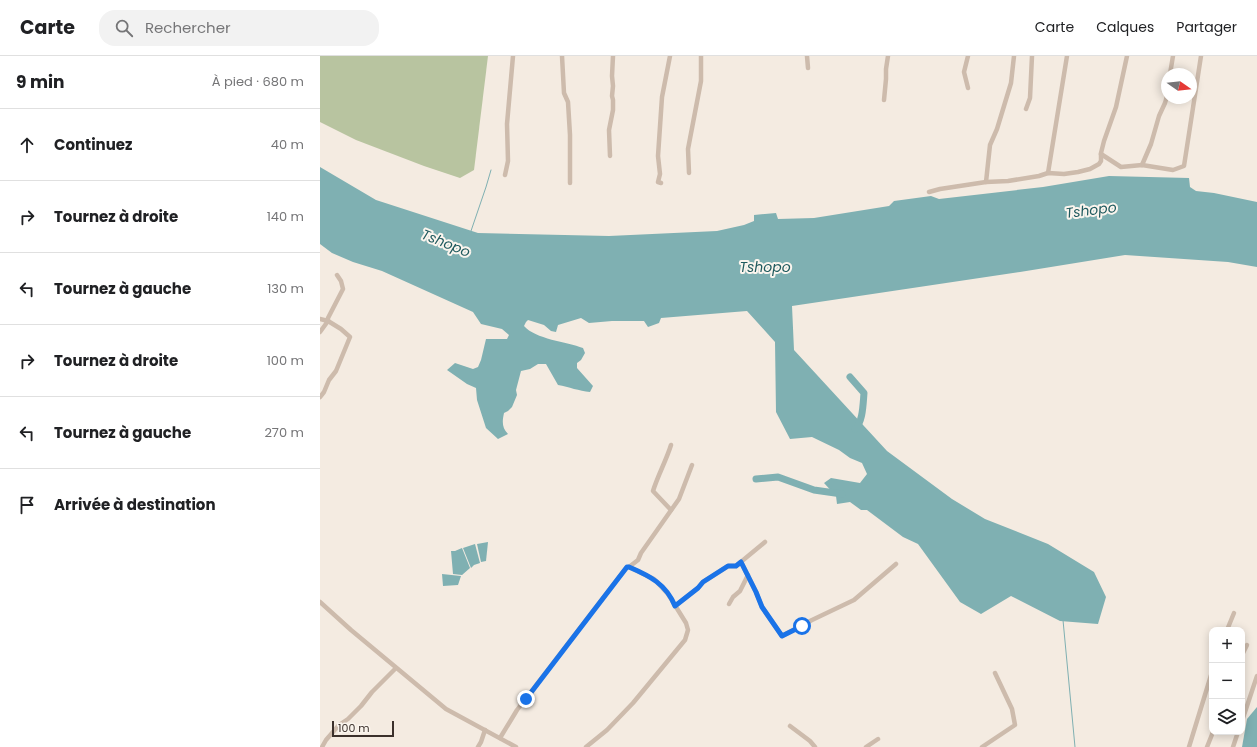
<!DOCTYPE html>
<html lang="fr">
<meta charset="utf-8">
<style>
:root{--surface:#fff;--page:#f2f2f2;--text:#202124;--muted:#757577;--line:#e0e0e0}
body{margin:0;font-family:Poppins,sans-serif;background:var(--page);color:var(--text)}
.controls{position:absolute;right:12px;bottom:12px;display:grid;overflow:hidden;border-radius:8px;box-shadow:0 2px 10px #0003}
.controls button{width:36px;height:36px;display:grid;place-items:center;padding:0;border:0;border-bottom:1px solid var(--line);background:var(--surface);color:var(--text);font:20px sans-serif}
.compass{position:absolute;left:841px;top:12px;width:36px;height:36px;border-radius:50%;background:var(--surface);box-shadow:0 2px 10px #0003;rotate:104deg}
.scale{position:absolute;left:12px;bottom:10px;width:62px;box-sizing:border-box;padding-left:4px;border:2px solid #3b302b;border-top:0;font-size:11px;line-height:14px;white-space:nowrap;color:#3b302b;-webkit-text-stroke:3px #fbf5ee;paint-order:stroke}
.stop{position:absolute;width:12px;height:12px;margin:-9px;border:3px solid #1a73e8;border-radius:50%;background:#fff}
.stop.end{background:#1a73e8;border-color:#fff;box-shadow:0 1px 4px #0008}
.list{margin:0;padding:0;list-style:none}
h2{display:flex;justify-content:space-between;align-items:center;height:52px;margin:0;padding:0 16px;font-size:17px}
h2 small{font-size:13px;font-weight:400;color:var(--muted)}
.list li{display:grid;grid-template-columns:26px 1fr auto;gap:12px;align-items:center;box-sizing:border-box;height:72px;padding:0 16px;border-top:1px solid var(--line)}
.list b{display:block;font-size:15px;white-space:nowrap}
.list em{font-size:13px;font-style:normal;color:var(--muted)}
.icon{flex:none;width:22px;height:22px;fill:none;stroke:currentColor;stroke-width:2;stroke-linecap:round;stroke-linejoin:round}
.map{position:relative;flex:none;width:937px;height:691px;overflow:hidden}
header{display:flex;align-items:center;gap:24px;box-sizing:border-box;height:56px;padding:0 20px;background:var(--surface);border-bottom:1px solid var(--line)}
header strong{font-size:19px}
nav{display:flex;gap:22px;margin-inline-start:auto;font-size:14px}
.search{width:280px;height:36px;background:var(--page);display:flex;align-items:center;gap:10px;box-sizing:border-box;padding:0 14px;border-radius:16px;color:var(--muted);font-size:15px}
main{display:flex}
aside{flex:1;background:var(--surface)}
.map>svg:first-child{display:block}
.green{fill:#b8c4a0}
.water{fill:#7fb0b2}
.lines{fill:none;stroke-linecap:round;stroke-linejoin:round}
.stream{stroke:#7fb0b2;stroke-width:1}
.river{stroke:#7fb0b2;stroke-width:7}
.minor{stroke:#cdbbac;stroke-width:4.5}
.route{stroke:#1a73e8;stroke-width:5}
.labels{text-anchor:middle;stroke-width:4;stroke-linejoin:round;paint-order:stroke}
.water-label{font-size:14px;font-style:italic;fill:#1f5a5e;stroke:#fbf5ee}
</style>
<header>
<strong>Carte</strong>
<div class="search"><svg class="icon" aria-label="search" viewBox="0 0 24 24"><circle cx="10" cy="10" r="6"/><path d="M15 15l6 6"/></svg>Rechercher</div>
<nav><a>Carte</a><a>Calques</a><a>Partager</a></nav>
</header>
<main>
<aside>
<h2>9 min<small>À pied · 680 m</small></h2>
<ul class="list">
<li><svg class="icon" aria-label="ahead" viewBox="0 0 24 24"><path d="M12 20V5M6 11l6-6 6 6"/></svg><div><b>Continuez</b></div><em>40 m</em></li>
<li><svg class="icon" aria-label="right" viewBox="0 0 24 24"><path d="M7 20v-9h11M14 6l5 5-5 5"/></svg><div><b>Tournez à droite</b></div><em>140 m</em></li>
<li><svg class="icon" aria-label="left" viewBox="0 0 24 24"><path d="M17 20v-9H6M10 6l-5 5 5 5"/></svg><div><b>Tournez à gauche</b></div><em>130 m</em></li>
<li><svg class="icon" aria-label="right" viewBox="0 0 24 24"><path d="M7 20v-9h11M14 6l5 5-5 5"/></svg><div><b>Tournez à droite</b></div><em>100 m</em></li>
<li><svg class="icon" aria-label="left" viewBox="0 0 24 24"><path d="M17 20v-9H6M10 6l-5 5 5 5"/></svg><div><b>Tournez à gauche</b></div><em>270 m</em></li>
<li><svg class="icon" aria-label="arrive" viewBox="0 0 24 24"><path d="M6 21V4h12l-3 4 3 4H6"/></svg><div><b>Arrivée à destination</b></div></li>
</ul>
</aside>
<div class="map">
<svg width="937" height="691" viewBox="0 0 937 691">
<rect width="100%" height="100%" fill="#f4ebe1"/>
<polygon class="green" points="0,0 168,0 154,114 140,122 104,110 36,84 0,66"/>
<g class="water">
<path d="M 0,111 L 56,144 L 158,177 L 289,180 L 397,175 L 424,169 L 434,165 L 434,159 L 456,157 L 458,163 L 494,162 L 569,150 L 574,145 L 611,140 L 619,143 L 723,131 L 789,120 L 869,122 L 870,131 L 876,135 L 894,137 L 937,146 L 937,211 L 908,206 L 805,199 L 700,216 L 472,250 L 474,294 L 567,395 L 632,443 L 665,463 L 728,488 L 774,516 L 786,541 L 778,568 L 740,565 L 691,540 L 661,558 L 640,546 L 598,488 L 583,481 L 547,454 L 541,454 L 530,446 L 517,448 L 516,440 L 504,427 L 511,422 L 540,427 L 547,418 L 542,407 L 530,402 L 519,394 L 492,381 L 470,383 L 456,356 L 455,286 L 427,255 L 341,262 L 339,267 L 328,271 L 324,265 L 292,265 L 269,267 L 261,262 L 238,269 L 236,276 L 231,275 L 224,269 L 208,264 L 206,266 L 204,270 C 215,283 247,286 263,292 L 265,297 L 261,304 L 257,307 L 257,312 L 273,330 L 270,336 C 259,335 249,331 238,329 L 226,308 L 218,308 L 210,313 L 201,315 L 196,334 L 197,339 L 192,351 L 188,355 L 184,357 C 182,366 182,372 188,378 L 178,383 L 166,372 L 157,344 L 156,332 L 147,328 L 127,314 L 135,307 L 153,313 L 158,311 L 161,304 L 166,283 L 187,283 L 189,279 L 182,273 L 161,268 L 153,256 L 62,215 L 33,206 L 12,197 L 0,188 Z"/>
<polygon points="168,486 166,505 161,506 157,488"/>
<polygon points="155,488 160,507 154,509 151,512 143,492"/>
<polygon points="142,492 150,512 142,519 133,518 131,495 135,495"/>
<polygon points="122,518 141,520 138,529 123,530"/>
<polygon points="937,651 937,691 922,691 927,663"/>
</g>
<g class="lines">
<g class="stream">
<polyline points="151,175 166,131 171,114"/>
<polyline points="743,564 755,691"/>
</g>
<g class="river">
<path d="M 530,321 L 544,337 C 543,348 543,366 535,373"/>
<polyline points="436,423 458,421 494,434 522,438"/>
</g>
<g class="minor">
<polyline points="242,0 244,37 248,46 250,79 250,127"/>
<polyline points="487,0 488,12"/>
<polyline points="648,0 644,16 648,32"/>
<polyline points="850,18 853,0"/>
<polyline points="564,44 566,23 566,13 568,0"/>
<polyline points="706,53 710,42 712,0"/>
<polyline points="781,98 801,111 822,109 853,114 864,110 881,0"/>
<polyline points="290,100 289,74 293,54 293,44 292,40 293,30 292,20 293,0"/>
<polyline points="822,109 831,88 839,60 845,47 847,40"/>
<polyline points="369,117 368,93 381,25 381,0"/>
<polyline points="728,117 747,0"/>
<polyline points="185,119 188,105 187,68 193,0"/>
<polyline points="666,126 670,89 677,73 691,27 694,0"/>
<polyline points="341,127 338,126 340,118 338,100 342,41 350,0"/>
<polyline points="609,136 620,133 666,126 688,125 719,120 728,117 744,118 758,116 770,113 779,108 781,105 781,97 784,85 796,51 807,0"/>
<polyline points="0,263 8,265 0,276"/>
<polyline points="0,341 4,336 9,324 16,315 30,281 21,273 8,265 8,262 23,233 21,225 17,219"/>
<path d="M 351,389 C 346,405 338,419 333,435 L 351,454"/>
<polyline points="421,506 436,536 442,551 462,580 492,564 534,544 576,508"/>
<polyline points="309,511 318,504 321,497 359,443 372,409"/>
<polyline points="0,546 31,574 126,653 196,691"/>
<polyline points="409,548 413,541 420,535 428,519"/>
<polyline points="355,550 378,532 383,526 408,510 416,510 445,486"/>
<polyline points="907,574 914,557"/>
<polyline points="922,599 927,589"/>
<polyline points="922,665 937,620"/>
<polyline points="470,670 490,685 495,691"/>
<polyline points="180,682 197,654 306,512 309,511 334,523 348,538 366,567 368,574 365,584 313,647 287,674 266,691"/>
<polyline points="2,691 6,684 19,669 28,663 41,650 52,636 76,612"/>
<polyline points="158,691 161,686 165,674"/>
<polyline points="546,691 558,683"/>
<polyline points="662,691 695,669 692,653 675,617"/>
<polyline points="869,691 892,616"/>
<polyline points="887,691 893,676"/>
<polyline points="913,691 918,676"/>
</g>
</g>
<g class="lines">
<path class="route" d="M 206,643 L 307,511 L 309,511 C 330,520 346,528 355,550 L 378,532 L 383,526 L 408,510 L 416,510 L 421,506 L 436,536 L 442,551 L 462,580 L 482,570"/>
</g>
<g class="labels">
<g class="water-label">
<text transform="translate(771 154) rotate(-7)" y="5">Tshopo</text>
<text transform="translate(126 187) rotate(22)" y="5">Tshopo</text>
<text x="445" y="216">Tshopo</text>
</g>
</g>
</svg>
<div class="controls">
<button>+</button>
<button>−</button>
<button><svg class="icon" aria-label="layers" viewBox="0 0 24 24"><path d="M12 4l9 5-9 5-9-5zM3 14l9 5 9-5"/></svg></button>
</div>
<svg class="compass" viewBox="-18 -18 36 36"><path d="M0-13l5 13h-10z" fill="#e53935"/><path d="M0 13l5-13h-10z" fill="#757577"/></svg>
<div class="scale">100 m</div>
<div class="stop" style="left:482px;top:570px"></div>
<div class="stop end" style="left:206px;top:643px"></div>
</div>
</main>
